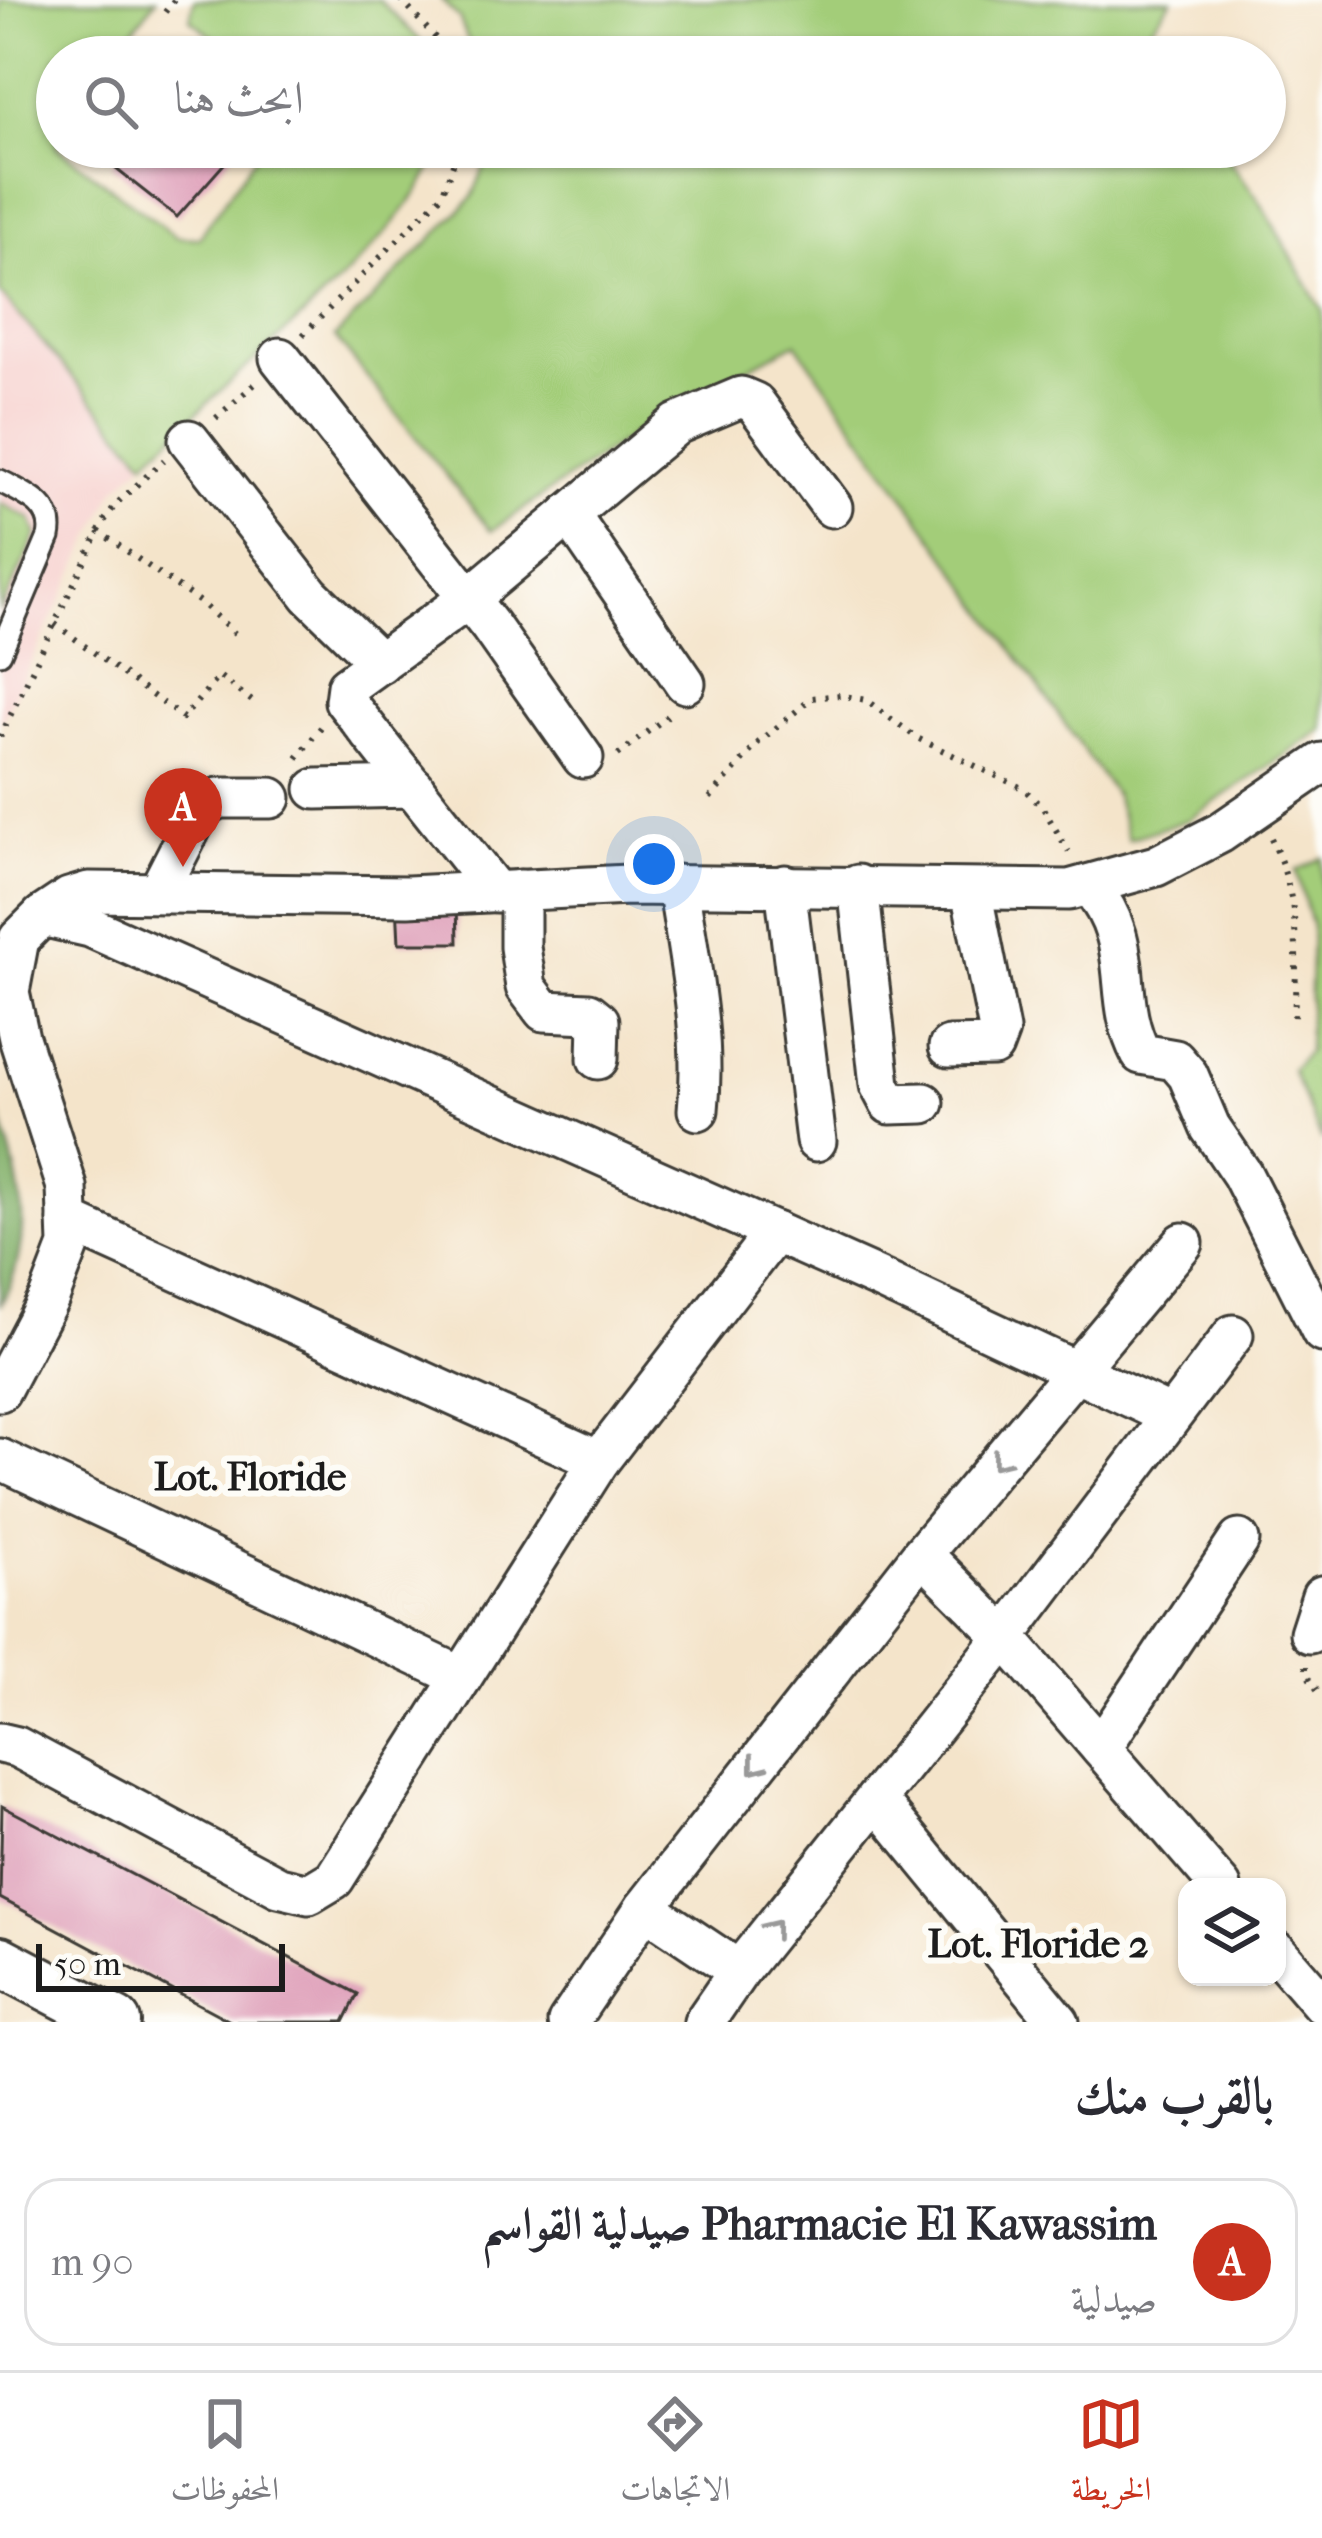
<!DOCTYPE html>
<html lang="ar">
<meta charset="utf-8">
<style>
:root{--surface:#fff;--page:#f2f2f3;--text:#2b2b33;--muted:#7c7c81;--line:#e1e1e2;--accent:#c8321e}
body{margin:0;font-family:"IM FELL French Canon",Amiri,serif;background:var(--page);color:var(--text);direction:rtl}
.controls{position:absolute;right:36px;bottom:36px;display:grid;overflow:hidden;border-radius:24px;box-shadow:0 3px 9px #0004}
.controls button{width:108px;height:108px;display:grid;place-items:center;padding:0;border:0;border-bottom:3px solid var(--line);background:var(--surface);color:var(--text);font:60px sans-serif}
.scale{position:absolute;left:36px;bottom:30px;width:249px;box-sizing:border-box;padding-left:12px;border:6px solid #1c1c1c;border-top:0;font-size:33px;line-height:42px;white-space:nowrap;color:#1c1c1c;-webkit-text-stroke:9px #fdfcf7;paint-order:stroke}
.you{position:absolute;left:654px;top:864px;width:42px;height:42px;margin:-30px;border:9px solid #fff;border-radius:50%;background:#1a73e8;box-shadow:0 0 0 18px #1a73e833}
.badge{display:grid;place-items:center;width:78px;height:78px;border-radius:50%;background:var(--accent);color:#fff;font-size:39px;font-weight:700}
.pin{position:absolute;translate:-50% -99px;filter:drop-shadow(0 3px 6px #0008)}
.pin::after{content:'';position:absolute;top:63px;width:42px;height:36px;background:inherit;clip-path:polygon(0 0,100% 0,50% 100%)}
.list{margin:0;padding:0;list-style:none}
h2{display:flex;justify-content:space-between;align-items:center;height:156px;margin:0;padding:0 48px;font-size:51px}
h2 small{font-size:39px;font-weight:400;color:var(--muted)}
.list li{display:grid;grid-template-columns:78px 1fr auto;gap:36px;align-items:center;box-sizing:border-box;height:168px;margin:0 24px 24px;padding:0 24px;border:3px solid var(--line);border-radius:36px}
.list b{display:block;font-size:45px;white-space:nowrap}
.list p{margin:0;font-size:39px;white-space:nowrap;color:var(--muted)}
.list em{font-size:39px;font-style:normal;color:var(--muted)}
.icon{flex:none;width:66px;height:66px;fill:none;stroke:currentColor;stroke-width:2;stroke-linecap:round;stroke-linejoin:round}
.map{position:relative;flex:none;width:1322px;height:2022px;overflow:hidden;direction:ltr}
.search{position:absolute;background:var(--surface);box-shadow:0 3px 9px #0004;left:36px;right:36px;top:36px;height:132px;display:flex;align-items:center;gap:30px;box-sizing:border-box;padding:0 42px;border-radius:66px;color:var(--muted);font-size:45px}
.sheet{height:348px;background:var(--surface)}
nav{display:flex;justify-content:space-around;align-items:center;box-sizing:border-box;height:168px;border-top:3px solid var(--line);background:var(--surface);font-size:33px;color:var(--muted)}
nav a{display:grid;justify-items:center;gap:6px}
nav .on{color:var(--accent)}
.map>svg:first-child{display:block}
.built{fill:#f7d0ce}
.green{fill:#a3cd79;stroke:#60744a;stroke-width:3}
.forest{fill:#82b069;stroke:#4f6642;stroke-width:3}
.building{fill:#dfa0ba}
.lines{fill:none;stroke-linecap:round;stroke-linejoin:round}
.service-casing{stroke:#3c3a36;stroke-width:27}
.minor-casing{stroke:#3c3a36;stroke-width:45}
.tertiary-casing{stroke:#3c3a36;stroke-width:54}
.path{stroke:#3c3a36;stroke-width:6;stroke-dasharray:3 9;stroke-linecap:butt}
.service{stroke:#fff;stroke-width:21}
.minor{stroke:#fff;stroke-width:39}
.tertiary{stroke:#fff;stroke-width:48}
.oneway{stroke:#999}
.labels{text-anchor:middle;stroke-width:12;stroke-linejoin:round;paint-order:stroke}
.quarter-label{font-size:39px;font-weight:bold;fill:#1c1c1c;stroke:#fdfcf7}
</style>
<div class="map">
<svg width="1322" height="2022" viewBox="0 0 1322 2022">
<rect width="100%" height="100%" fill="#fdfcf7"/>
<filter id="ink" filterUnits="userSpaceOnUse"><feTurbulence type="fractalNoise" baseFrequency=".00833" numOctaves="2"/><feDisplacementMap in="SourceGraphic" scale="24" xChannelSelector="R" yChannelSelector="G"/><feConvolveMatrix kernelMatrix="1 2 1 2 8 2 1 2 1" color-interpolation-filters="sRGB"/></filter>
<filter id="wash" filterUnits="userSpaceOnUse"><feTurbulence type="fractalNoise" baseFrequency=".004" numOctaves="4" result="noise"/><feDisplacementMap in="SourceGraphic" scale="48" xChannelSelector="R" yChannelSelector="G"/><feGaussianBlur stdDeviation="2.7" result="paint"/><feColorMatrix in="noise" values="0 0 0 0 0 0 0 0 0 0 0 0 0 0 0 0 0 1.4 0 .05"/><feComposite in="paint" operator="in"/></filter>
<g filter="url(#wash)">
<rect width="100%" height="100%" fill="#f4e4ca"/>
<polygon class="built" points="0,293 145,461 115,490 0,725"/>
<g class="green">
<path d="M 0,0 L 156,0 L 112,57 L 57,57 L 57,147 L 176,237 L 199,238 L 262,147 L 439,147 C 425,213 292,326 240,373 C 208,402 177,432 145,461 L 0,293 Z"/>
<polygon points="194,0 379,0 419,39 427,57 239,57 190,19"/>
<polygon points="441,0 1172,0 1140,42 1151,57 475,57 459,18"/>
<polygon points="487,147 1219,147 1259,200 1322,310 1322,730 1188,820 1128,839 1115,795 796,343 677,404 491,531 335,337 472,198 485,165"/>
<polygon points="0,503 31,519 37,535 0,612"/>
<polygon points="1322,858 1322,1141 1292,1070 1308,1051 1312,927 1296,871"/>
</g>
<path class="forest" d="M 0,1116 C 22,1183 36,1240 0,1306 Z"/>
<g id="blocks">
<g class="building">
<polygon points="125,147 239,147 177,217 111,165"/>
<polygon points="457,902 458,943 399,943 397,903"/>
<polygon points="2,1806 358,1994 344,2022 232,2022 0,1898"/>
</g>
</g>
</g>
<g filter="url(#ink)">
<use href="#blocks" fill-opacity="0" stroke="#3c3a36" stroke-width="3"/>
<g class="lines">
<defs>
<path id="service" d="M 0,481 C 24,494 56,505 49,537 L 0,653"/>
<g id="minor">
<polyline points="280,358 490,626 583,758"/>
<polyline points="189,440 310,595 380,663"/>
<polyline points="569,514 685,683"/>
<polyline points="316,789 414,787"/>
<path d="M 678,885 C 689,960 706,1035 698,1110"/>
<polyline points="785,885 816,1141"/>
<polyline points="858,885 880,1085 890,1104 924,1103"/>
<path d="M 1089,885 C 1140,946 1110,995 1141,1054 L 1175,1060 L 1188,1075 L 1210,1127 L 1242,1174 L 1322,1332"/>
<polyline points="520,890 520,947 526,987 544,1011 589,1013 599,1021 598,1059"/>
<polyline points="158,892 201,808 219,798 271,798"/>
<polyline points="496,892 345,701 347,686 468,599 677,424 741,397 755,403 832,507"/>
<polyline points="42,916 69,898 89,892 408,896 628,885 1069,890 1156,866 1220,833 1322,763"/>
<polyline points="949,1047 993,1046 999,1030 971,890"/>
<polyline points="68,1221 599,1461"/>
<polyline points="0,1391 49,1298 69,1246 67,1187 19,1038 9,992 19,939 42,916 90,927 884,1281 1171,1416"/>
<polyline points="0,1459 462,1677"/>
<polyline points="922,1554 1005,1637 1221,1887"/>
<polyline points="1310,1633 1322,1596"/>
<polyline points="0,1743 17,1747 279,1887 309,1894 334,1879 599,1461 775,1232"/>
<polyline points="1101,1748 1239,1540"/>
<polyline points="876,1799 1059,2022"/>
<polyline points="645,1908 739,1971"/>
<polyline points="1277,1952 1322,2004"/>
<polyline points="568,2022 645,1908 922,1554 1183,1243"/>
<polyline points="704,2022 739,1971 1005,1637 1233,1335"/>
</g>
<polyline id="tertiary" points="0,1961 116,2022"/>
</defs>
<use href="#service" class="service-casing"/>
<use href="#minor" class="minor-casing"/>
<use href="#tertiary" class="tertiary-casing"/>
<g class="path">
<polyline points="401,0 443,46 447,57"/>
<polyline points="165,12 174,0"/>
<polyline points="303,335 442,195 459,147"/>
<polyline points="216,418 256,383"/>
<polyline points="98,531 204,605 240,638"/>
<polyline points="55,624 183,718 219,676 252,701"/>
<polyline points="0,737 103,523 116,504 164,460"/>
<polyline points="618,755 669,715"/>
<polyline points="297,758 322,726"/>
<polyline points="710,798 759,742 812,698 840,695 866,700 917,738 1024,789 1043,808 1069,852"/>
<path d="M 1271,838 C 1301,901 1297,952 1294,1019"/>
<polyline points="1306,1666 1306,1673 1322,1697"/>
</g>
<use href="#service" class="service"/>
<use href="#minor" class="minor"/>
<use href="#tertiary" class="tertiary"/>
</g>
<defs><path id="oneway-chevron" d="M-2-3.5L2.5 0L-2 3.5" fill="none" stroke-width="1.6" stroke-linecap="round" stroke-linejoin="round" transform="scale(3)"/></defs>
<g class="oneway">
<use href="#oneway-chevron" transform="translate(999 1461) rotate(129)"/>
<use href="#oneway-chevron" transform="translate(756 1766) rotate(128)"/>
<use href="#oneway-chevron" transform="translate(773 1928) rotate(-51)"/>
</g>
</g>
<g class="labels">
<g class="quarter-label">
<text x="250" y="1490">Lot. Floride</text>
<text x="1038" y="1957">Lot. Floride 2</text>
</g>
</g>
</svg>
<div class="controls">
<button><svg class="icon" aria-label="layers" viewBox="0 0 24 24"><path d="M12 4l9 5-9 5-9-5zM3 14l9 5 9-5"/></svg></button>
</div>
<div class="scale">50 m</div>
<div class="you"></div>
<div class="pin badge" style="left:183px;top:867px">A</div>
<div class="search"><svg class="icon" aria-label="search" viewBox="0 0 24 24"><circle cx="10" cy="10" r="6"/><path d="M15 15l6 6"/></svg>ابحث هنا</div>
</div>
<section class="sheet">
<h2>بالقرب منك<small></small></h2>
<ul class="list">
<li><span class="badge">A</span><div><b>Pharmacie El Kawassim صيدلية القواسم</b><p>صيدلية</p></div><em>90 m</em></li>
</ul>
</section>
<nav>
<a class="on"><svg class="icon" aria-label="map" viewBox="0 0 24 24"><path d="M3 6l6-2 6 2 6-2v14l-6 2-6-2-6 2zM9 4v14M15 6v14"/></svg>الخريطة</a>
<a><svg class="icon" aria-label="directions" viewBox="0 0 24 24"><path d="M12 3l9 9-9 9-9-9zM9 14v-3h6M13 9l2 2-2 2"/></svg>الاتجاهات</a>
<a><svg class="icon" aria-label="saved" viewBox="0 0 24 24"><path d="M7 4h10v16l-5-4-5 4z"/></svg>المحفوظات</a>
</nav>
